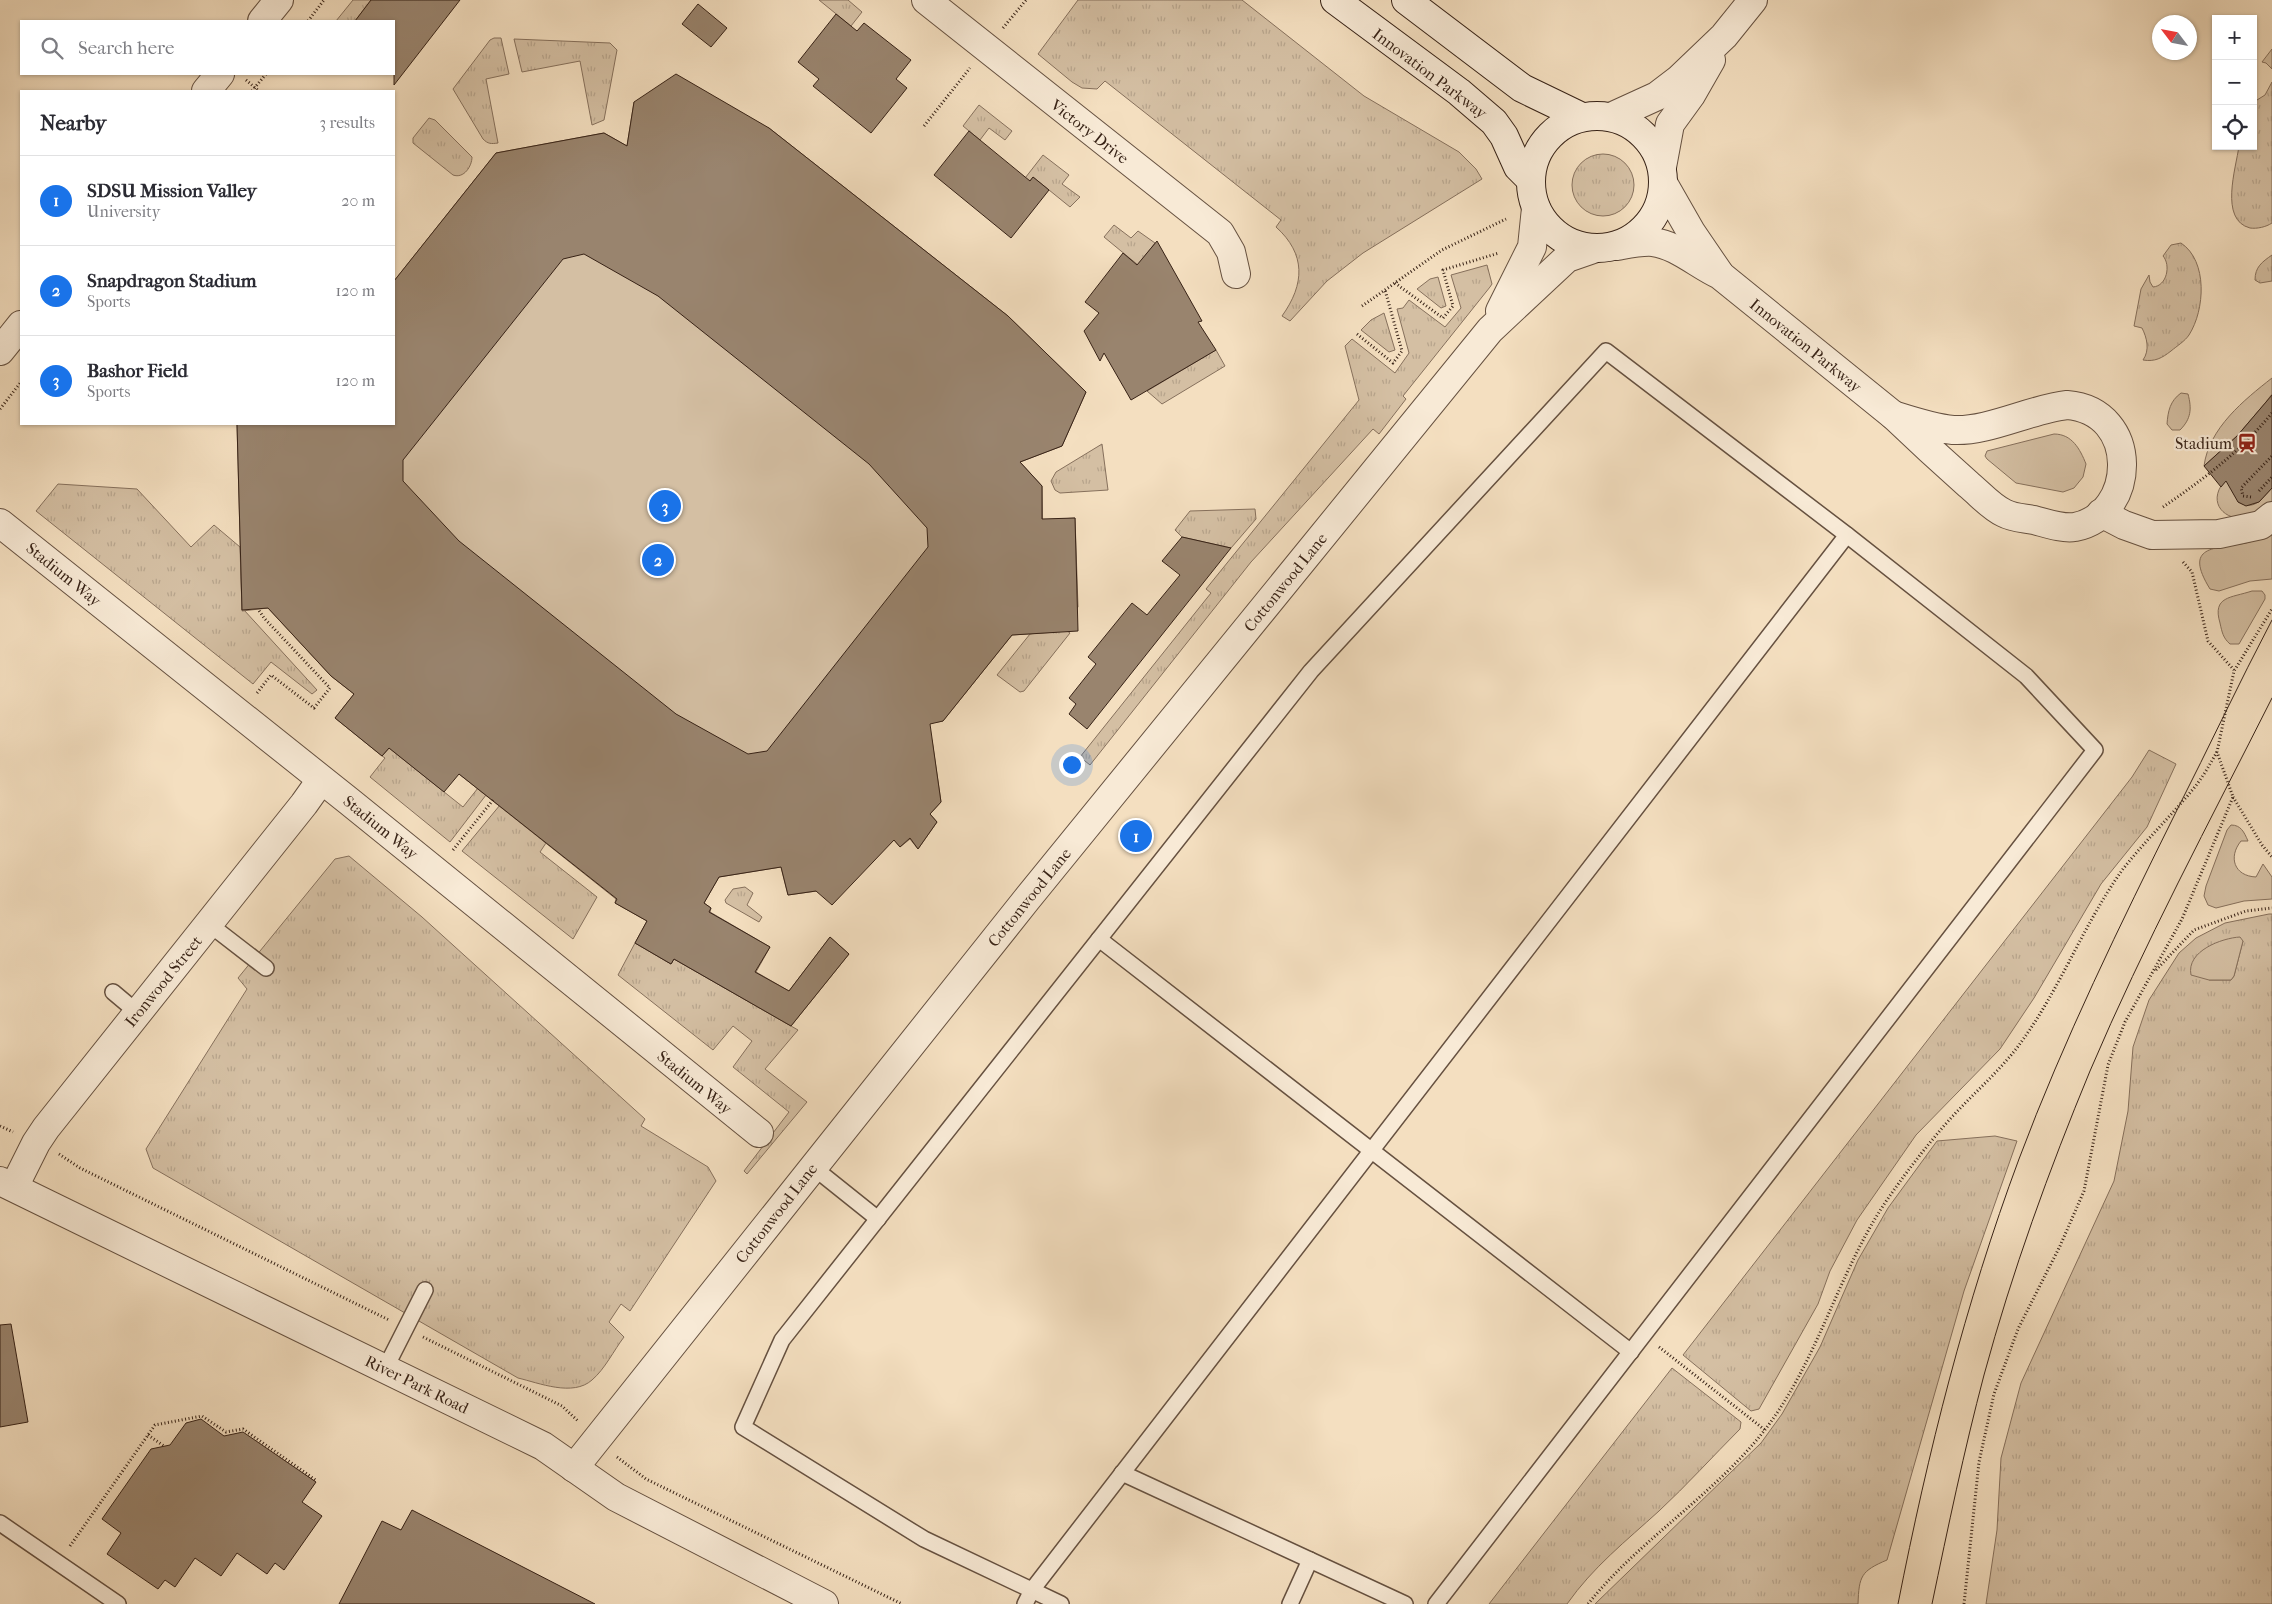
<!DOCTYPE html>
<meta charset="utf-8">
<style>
:root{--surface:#fff;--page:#f2f2f3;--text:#2b2b33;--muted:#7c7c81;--line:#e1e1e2;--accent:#1a73e8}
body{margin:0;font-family:"IM FELL French Canon",serif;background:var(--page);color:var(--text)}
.controls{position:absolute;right:15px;top:15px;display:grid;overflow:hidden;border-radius:0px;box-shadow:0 1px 4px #0004}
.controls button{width:45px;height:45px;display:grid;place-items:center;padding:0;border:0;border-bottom:1px solid var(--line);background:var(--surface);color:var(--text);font:25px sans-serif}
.compass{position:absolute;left:2152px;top:15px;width:45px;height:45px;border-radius:50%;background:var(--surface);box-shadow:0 1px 4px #0004;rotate:302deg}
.you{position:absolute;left:1071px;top:764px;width:18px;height:18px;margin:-12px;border:4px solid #fff;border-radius:50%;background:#1a73e8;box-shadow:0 0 0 8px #1a73e833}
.badge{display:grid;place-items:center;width:32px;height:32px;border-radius:50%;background:var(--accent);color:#fff;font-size:16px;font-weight:700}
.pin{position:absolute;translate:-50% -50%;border:2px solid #fff;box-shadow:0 1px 5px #0006}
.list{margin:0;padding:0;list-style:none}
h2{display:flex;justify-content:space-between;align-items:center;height:65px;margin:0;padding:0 20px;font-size:21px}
h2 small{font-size:16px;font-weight:400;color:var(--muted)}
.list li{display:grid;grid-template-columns:32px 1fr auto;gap:15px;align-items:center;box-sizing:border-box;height:90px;padding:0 20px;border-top:1px solid var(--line)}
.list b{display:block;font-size:19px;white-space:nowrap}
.list p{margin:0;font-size:16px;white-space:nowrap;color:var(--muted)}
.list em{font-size:16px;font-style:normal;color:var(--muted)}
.icon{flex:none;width:28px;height:28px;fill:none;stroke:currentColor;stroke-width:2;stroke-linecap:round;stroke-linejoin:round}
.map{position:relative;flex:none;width:2272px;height:1604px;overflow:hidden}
.search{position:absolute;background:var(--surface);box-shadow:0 1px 4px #0004;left:20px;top:20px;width:375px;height:55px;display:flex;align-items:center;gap:12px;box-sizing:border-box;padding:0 18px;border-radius:0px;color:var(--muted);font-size:19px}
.panel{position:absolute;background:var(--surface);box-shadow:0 1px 4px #0004;left:20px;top:90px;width:375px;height:335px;border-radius:0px}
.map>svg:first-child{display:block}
.grass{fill:url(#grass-tufts);stroke:#86705c;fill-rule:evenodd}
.garden{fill:#d4bfa3;stroke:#86705c}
.building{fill:#99846e;stroke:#372216;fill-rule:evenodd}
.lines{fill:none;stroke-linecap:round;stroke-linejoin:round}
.service-casing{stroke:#665140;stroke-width:18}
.minor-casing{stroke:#665140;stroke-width:30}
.tertiary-casing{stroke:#665140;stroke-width:30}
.secondary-casing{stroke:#372216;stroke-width:30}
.path{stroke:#372216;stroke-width:3;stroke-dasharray:1 2.5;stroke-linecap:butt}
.service{stroke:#f8ead6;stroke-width:15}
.minor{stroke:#f8ead6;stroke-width:28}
.tertiary{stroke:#f8ead6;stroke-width:28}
.secondary{stroke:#f8ead6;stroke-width:28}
.tram{stroke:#372216;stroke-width:1}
.labels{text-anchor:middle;stroke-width:4.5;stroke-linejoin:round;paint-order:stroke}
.street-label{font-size:16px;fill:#372216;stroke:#f8ead6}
.poi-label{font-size:16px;fill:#372216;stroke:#f8ead6;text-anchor:end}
</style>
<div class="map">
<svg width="2272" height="1604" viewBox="0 0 2272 1604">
<defs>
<pattern id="grass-tufts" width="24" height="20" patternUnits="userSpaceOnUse" patternTransform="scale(1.25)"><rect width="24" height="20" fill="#d4bfa3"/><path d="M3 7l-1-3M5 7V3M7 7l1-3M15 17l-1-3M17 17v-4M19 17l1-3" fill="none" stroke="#b7a48c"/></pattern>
</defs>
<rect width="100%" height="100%" fill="#f4dfc0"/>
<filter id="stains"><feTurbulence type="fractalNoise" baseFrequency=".004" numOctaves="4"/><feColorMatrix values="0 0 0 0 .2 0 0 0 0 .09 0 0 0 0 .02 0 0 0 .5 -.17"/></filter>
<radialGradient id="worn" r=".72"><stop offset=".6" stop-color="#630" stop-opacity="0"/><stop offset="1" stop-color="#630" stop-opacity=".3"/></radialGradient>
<g class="grass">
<polygon points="353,0 371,0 355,21 336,21"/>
<polygon points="819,0 848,0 862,12 851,26"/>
<path d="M 1078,0 L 1242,0 L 1364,96 L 1459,152 L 1476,169 L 1482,179 L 1363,253 L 1327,281 L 1290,321 L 1282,316 C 1305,284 1306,254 1276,227 L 1281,220 L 1105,81 L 1097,89 L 1082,88 L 1072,82 L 1038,54 Z"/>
<path d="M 494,38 L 501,38 L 509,74 L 486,79 L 498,143 C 491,144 488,144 483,139 L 453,89 L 490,40 Z"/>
<polygon points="514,39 610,43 617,50 604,120 592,125 580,61 522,72"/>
<polygon points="2272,49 2272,69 2266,63 2262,62"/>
<path d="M 2272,82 L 2272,223 C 2266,227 2257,229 2250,228 C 2219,220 2236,168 2239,146 L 2253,146 L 2253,98 L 2257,100 L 2265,95 Z"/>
<polygon points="979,105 1012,131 1005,140 989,128 980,140 963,126"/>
<path d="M 429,118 L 435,120 L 472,157 C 472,166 464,179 453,175 L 413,143 L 413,138 Z"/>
<circle cx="1603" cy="185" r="31"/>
<polygon points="1043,155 1069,175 1062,184 1080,197 1070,207 1033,177 1026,186 1022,182"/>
<polygon points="1114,225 1131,238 1138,231 1155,243 1138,265 1104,237"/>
<path d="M 2181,243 C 2208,261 2205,310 2189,335 C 2185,341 2177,346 2171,351 C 2162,358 2155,362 2143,360 C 2150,350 2147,338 2142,328 L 2134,326 L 2141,289 L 2149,275 L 2150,282 L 2153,287 C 2167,286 2171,265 2163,256 L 2171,245 Z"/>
<path d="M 2272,255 L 2272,281 L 2260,283 L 2255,280 C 2255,267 2262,262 2272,255 Z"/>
<polygon points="1487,265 1492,284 1490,287 1403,396 1406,399 1379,434 1373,429 1251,562 1090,765 1080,757 1211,593 1206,589 1359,400 1345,346 1352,339 1395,373 1409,353 1397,309 1403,308 1409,300 1445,327 1461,308 1451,275"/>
<polygon points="1438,277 1446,306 1441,308 1417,289 1430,279"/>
<polygon points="1384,313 1395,350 1389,352 1361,330 1371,320"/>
<polygon points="1216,350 1225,366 1162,404 1147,391"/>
<polygon points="1102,444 1108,490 1060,493 1055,490 1051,481 1056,472"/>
<polygon points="58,484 137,489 191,547 214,525 240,547 242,610 244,610 317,690 312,694 271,662 253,684 36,511"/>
<polygon points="1255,509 1256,519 1231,548 1182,537 1175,530 1190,511"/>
<polygon points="1062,627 1070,633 1024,691 1020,692 997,675 1030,634"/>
<polygon points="389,748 463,807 478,788 486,795 450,842 370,777 385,758 382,756"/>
<polygon points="2149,750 2176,764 2147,827 2101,884 2034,998 2000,1049 1916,1135 1857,1220 1830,1271 1818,1304 1759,1409 1751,1411 1683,1355 2132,777"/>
<polygon points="500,805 546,843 540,852 597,897 573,939 462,851"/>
<path d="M 349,856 L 422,917 L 645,1119 L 641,1126 L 708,1167 L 716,1181 L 630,1311 L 621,1304 L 609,1322 L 624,1337 C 614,1350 605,1369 592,1380 C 573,1397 539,1383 518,1378 L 153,1168 L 146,1149 L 247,989 L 238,978 L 335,859 Z"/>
<polygon points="745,887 753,893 747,905 762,917 759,922 726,903 725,900 733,889"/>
<path d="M 2269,914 L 2272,914 L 2272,1604 L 1986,1604 L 1997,1530 L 2001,1458 L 2021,1383 L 2114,1181 L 2128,1111 L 2133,1047 L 2149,1000 L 2179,953 L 2196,938 L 2225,923 ZM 2243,941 L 2234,976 L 2231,980 L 2209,980 Z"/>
<polygon points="635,943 671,964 674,959 798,1030 765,1069 807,1102 747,1174 744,1171 789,1112 733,1067 752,1041 733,1026 713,1050 618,975"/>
<path d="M 1995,1136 L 2017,1141 L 1964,1291 L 1887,1560 C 1861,1571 1859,1576 1858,1604 L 1595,1604 L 1761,1443 L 1782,1414 L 1820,1347 L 1858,1260 L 1888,1208 L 1937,1141 Z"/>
<path d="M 1672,1368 L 1741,1422 L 1740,1429 C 1713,1456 1687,1485 1659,1511 C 1626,1541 1593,1567 1567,1604 L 1489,1604 Z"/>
</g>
<g class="garden">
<polygon points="634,102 769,128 1008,316 1086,392 1062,446 1020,462 1042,486 1043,545 1059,519 1075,518 1078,607 1057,632 1012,635 943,721 926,724 900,770 932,740 941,802 930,814 937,822 918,849 910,839 900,847 894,840 873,860 824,890 788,895 781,867 719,877 704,903 711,908 710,912 770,947 756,972 789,991 830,937 849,954 791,1026 674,959 671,964 635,943 647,921 615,903 616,899 459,774 389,748 382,756 335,718 354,694 331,676 268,608 242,611 237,424 394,424 394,281 496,153 604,133 627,146"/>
<path d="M 2272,378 L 2272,394 L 2266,402 L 2237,436 L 2204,466 C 2209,428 2244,400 2272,378 Z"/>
<path d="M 2181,393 L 2188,394 C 2192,409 2191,419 2180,430 L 2172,430 L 2167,424 C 2168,411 2170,401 2181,393 Z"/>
<path d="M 2054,434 C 2072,434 2080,449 2086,464 L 2083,477 L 2074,488 L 2063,492 L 2016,483 L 1987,459 L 1985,456 L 1987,451 Z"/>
<path d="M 2241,467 L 2238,502 C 2254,511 2261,500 2272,488 L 2272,501 C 2265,506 2258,514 2249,517 C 2230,523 2208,507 2221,486 C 2225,479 2235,473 2241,467 Z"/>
<path d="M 2272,533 L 2272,579 L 2250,581 L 2219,591 L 2210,589 C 2183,545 2214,549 2246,543 C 2255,541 2264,536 2272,533 Z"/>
<path d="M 2252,591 L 2262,591 L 2265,595 L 2265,599 L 2239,644 L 2230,644 C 2223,638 2222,632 2220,623 C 2212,596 2231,598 2252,591 Z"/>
<path d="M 2231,825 C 2241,825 2244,832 2248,841 L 2241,841 C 2228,857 2234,876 2256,877 L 2263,864 L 2272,877 L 2272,899 L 2244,901 L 2216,908 L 2208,905 L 2204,896 L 2206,886 L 2227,830 Z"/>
<path d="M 2240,937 L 2243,941 L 2234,976 L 2231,980 L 2209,980 L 2191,975 C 2186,951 2222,938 2240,937 Z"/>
</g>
<g class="building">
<polygon points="371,0 460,0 394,85 394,21 355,21"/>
<polygon points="698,4 727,28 711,47 682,24"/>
<polygon points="836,14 857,31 864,23 911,60 896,79 907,88 871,133 813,86 819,79 798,62"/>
<path d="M 676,74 L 769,128 L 1008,316 L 1086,392 L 1062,446 L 1020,462 L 1042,486 L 1042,519 L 1075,518 L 1078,631 L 1012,635 L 943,721 L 930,724 L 941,802 L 930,814 L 937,822 L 918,849 L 910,838 L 900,847 L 894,840 L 832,905 L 816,891 L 788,895 L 781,867 L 719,877 L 704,903 L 711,908 L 709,912 L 770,947 L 755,972 L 789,991 L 830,937 L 849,954 L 791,1026 L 674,959 L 671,964 L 635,943 L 647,921 L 615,903 L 617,899 L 459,774 L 444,792 L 389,748 L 382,756 L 335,718 L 354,694 L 331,676 L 268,608 L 242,610 L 237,424 L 394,424 L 394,281 L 496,153 L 604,133 L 627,146 L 634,102 ZM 584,254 L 658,296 L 869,464 L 927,528 L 928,547 L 767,751 L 748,754 L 676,714 L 459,541 L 403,481 L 403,460 L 563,259 Z"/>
<polygon points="969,131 1030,181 1033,177 1049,190 1011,238 934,175"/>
<polygon points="1157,241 1202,321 1198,322 1216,350 1131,400 1104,353 1100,361 1084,331 1099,313 1085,302 1123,253 1137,265"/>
<polygon points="2272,395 2272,488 2259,502 2246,506 2238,502 2226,481 2221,487 2204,466 2237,436"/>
<polygon points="1182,537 1231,548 1087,729 1069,714 1076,704 1069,698 1096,664 1088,657 1132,603 1147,615 1180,575 1162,561"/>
<polygon points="11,1324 28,1422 0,1427 0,1325"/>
<polygon points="201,1419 224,1436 243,1432 316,1482 302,1502 322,1516 284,1570 275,1563 267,1574 237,1553 221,1576 195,1558 175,1587 165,1580 158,1589 107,1554 121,1533 102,1519 151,1449 170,1445 186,1423"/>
<polygon points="412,1510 595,1604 339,1604 382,1521 401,1530"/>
</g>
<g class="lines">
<defs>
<g id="service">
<polyline points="209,924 266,968"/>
<polyline points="1099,939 1631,1352"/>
<polyline points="113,992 138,1013"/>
<polyline points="813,1167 878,1219"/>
<polyline points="385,1369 425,1290"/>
<polyline points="1122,1473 1405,1604"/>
<polyline points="0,1523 118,1604"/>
<polyline points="1025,1604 1032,1590 1847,535"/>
<polyline points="1061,1604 924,1539 743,1427 782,1340 1311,671 1606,351 1847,535 2026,676 2095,750 1436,1604"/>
<polyline points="1290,1604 1310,1560"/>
</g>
<g id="minor">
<polyline points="926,0 1220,233 1231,252 1236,274"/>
<polyline points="1663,183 1691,232 1719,273"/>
<path d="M 1617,246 C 1628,244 1642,241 1653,242 C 1677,245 1698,265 1720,275 L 1893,415"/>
<path d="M 2067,405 C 2141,411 2137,515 2075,527 C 2062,529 2046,523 2034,520 C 2024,518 2013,518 2004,513 C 1991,507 1980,494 1969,485 C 1943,462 1918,439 1893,415 C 1912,421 1933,428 1953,430 C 1988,432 2031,409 2067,405 Z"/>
<polyline points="2101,513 2124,525 2152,535 2219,534 2261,525 2272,516"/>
<polyline points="0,523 350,802 759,1133"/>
<polyline points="14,1187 36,1143 46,1128 304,804 321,780"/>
</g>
<g id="tertiary">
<polyline points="262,21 279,0"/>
<polyline points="206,91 220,74"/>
<polyline points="1611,117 1657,96 1678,80 1724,36 1753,0"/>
<polyline points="1662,167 1670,124 1691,95 1711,60"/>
<polyline points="1500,311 1532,247 1536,208"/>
<polyline points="0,351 21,325"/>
<polyline points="0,1181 543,1446 616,1497 824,1604"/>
<polyline points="574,1468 1027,899 1490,330 1567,258 1593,249"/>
</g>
<g id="secondary">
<polyline points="1335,0 1459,92 1494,122 1504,136 1518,167 1531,180"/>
<polyline points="1406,0 1522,88 1582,117"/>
<circle cx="1597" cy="182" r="66"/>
</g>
</defs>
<use href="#service" class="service-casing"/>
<use href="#minor" class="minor-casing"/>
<use href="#tertiary" class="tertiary-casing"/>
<use href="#secondary" class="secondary-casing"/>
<g class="path">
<polyline points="308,21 324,0"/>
<polyline points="1003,28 1026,0"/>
<polyline points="246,80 259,91"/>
<polyline points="252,91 266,74"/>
<polyline points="924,126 970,68"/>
<polyline points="1395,283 1443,318 1453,306 1443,270 1499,253"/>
<polyline points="1362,306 1442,250 1506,219"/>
<polyline points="1357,334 1393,363 1402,351 1385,290"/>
<polyline points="0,409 21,382"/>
<polyline points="2259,491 2272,477"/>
<polyline points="2251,497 2243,496 2241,488 2272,456"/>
<path d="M 2163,507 C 2204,479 2241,451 2272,413"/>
<polyline points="2183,562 2192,572 2208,641 2234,670"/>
<polyline points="257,693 271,675 314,708 330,688 264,618 258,609"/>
<polyline points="2233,797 2262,845 2272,857"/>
<polyline points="453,850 493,800"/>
<polyline points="2156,970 2194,930 2246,911 2272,908"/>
<polyline points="0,1126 13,1132"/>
<polyline points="59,1154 80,1168 389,1320"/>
<polyline points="423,1337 562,1406 578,1421"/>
<polyline points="1659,1347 1765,1430"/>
<polyline points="148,1435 164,1446"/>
<polyline points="617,1457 646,1479 902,1604"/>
<polyline points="70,1546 155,1425 202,1416 226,1432 243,1429 317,1481"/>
<path d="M 1588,1604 C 1639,1540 1713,1496 1764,1431 C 1816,1364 1836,1280 1881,1209 C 1900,1180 1921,1153 1943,1127 C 1966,1100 1994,1077 2016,1049 C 2059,993 2082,926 2123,869 C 2145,841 2171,816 2194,788 C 2203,777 2210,764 2217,752"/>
<polyline points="1964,1604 1979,1462 1994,1394 2018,1329 2060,1246 2084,1191 2108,1065 2125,1022 2182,919 2233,797 2217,752 2234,671 2272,609"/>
</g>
<use href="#service" class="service"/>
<use href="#minor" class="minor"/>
<use href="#tertiary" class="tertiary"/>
<use href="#secondary" class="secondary"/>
<g class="tram">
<path d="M 1898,1604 C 1928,1452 1965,1304 2019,1159 C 2064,1039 2120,925 2177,810 C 2209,747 2239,683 2272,620"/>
<path d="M 1932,1604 C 1948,1527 1964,1451 1984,1375 C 2012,1272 2049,1170 2090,1071 C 2144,944 2210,821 2272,698"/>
</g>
</g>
<defs>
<symbol id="station-bare" viewBox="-9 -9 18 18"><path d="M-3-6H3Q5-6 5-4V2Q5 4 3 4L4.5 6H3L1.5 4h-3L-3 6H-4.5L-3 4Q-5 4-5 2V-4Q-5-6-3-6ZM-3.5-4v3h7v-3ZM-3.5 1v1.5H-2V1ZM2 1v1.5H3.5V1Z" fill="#8f2418" stroke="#f8ead6" stroke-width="2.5" paint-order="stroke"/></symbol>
</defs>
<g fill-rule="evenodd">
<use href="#station-bare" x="2233" y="429" width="28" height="28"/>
</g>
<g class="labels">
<g class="street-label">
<text transform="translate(1430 73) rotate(37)" y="6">Innovation Parkway</text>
<text transform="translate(1090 131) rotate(38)" y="6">Victory Drive</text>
<text transform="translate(1806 345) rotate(39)" y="6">Innovation Parkway</text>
<text transform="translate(64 574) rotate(39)" y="6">Stadium Way</text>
<text transform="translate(1285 582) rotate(-51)" y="6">Cottonwood Lane</text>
<text transform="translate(381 827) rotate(39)" y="6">Stadium Way</text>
<text transform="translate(1029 897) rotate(-51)" y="6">Cottonwood Lane</text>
<text transform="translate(163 981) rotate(-51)" y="6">Ironwood Street</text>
<text transform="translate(695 1082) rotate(39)" y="6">Stadium Way</text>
<text transform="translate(776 1213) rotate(-52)" y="6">Cottonwood Lane</text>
<text transform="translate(417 1384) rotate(26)" y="6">River Park Road</text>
</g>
<g class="poi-label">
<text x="2232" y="449">Stadium</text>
</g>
</g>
<rect width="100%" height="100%" filter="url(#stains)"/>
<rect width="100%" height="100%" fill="url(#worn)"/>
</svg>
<div class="controls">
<button>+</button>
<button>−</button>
<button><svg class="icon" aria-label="locate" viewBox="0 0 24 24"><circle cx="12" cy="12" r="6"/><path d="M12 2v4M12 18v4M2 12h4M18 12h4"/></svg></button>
</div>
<svg class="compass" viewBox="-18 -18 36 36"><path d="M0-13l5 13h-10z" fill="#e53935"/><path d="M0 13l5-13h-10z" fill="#7c7c81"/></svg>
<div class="you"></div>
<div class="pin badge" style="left:1136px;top:836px">1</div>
<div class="pin badge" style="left:658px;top:560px">2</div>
<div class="pin badge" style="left:665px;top:506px">3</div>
<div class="search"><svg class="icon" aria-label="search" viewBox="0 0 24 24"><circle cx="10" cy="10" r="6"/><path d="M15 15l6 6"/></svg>Search here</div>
<section class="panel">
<h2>Nearby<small>3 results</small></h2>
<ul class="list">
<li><span class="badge">1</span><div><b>SDSU Mission Valley</b><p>University</p></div><em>20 m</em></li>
<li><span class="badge">2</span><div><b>Snapdragon Stadium</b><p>Sports</p></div><em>120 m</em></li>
<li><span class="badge">3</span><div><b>Bashor Field</b><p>Sports</p></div><em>120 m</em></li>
</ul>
</section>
</div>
